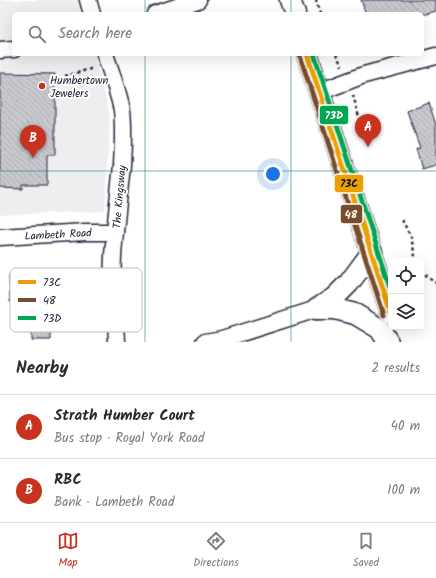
<!DOCTYPE html>
<meta charset="utf-8">
<style>
:root{--surface:#fff;--page:#f7f7f7;--text:#2b2b33;--muted:#7c7c81;--line:#e1e1e2;--accent:#c8321e}
body{margin:0;font-family:Kalam,sans-serif;background:var(--page);color:var(--text)}
.controls{position:absolute;right:12px;bottom:12px;display:grid;overflow:hidden;border-radius:6px;box-shadow:0 4px 16px #0002}
.controls button{width:36px;height:36px;display:grid;place-items:center;padding:0;border:0;border-bottom:1px solid var(--line);background:var(--surface);color:var(--text);font:20px sans-serif}
.you{position:absolute;left:273px;top:174px;width:14px;height:14px;margin:-10px;border:3px solid #fff;border-radius:50%;background:#1a73e8;box-shadow:0 0 0 6px #1a73e833}
.badge{display:grid;place-items:center;width:26px;height:26px;border-radius:50%;background:var(--accent);color:#fff;font-size:13px;font-weight:700}
.pin{position:absolute;translate:-50% -33px;filter:drop-shadow(0 1px 2px #0008)}
.pin::after{content:'';position:absolute;top:21px;width:14px;height:12px;background:inherit;clip-path:polygon(0 0,100% 0,50% 100%)}
.list{margin:0;padding:0;list-style:none}
h2{display:flex;justify-content:space-between;align-items:center;height:52px;margin:0;padding:0 16px;font-size:17px}
h2 small{font-size:13px;font-weight:400;color:var(--muted)}
.list li{display:grid;grid-template-columns:26px 1fr auto;gap:12px;align-items:center;box-sizing:border-box;height:64px;padding:0 16px;border-top:1px solid var(--line)}
.list b{display:block;font-size:15px;white-space:nowrap}
.list p{margin:0;font-size:13px;white-space:nowrap;color:var(--muted)}
.list em{font-size:13px;font-style:normal;color:var(--muted)}
.icon{flex:none;width:22px;height:22px;fill:none;stroke:currentColor;stroke-width:2;stroke-linecap:round;stroke-linejoin:round}
.map{position:relative;flex:none;width:436px;height:342px;overflow:hidden}
.search{position:absolute;background:var(--surface);box-shadow:0 4px 16px #0002;left:12px;right:12px;top:12px;height:44px;display:flex;align-items:center;gap:10px;box-sizing:border-box;padding:0 14px;border-radius:6px;color:var(--muted);font-size:15px}
.sheet{height:180px;background:var(--surface)}
nav{display:flex;justify-content:space-around;align-items:center;box-sizing:border-box;height:56px;border-top:1px solid var(--line);background:var(--surface);font-size:11px;color:var(--muted)}
nav a{display:grid;justify-items:center;gap:2px}
nav .on{color:var(--accent)}
.map>svg:first-child{display:block}
.built{fill:#eeeef1}
.building{fill:url(#building-back-hatch);stroke:#22223b}
.lines{fill:none;stroke-linecap:round;stroke-linejoin:round}
.minor-casing{stroke:#22223b;stroke-width:19}
.major-casing{stroke:#22223b;stroke-width:23}
.path{stroke:#22223b;stroke-width:2.5;stroke-dasharray:3 3;stroke-linecap:butt}
.minor{stroke:#fff;stroke-width:16}
.major{stroke:#fff;stroke-width:20}
.bus-1-casing{stroke:#fff;stroke-width:8}
.bus-2-casing{stroke:#fff;stroke-width:8}
.bus-3-casing{stroke:#fff;stroke-width:8}
.bus-1{stroke:#ec9f03;stroke-width:5}
.bus-2{stroke:#7a4b2a;stroke-width:5}
.bus-3{stroke:#00a651;stroke-width:5}
.grid{fill:none;stroke:#0f766e;stroke-width:1;stroke-opacity:0.55}
.poi-dot{fill:#c8321e;stroke:#fff;stroke-width:1.5}
.labels{text-anchor:middle;stroke-width:4;stroke-linejoin:round;paint-order:stroke}
.poi-label{font-size:11px;fill:#22223b;stroke:#fff;text-anchor:start}
.street-label{font-size:11px;fill:#22223b;stroke:#fff}
.key{fill:#fff;stroke:#bdbdc4;stroke-width:1}
.key-label{font-size:11px;fill:#22223b}
.line-badge{stroke:#fff;stroke-width:1.5}
.badge-label{font-size:11px;text-anchor:middle;font-weight:bold;fill:#fff}
.pale-badge-label{font-size:11px;text-anchor:middle;font-weight:bold;fill:#111}
</style>
<div class="map">
<svg width="436" height="342" viewBox="0 0 436 342">
<defs>
<pattern id="building-back-hatch" width="6" height="6" patternUnits="userSpaceOnUse"><rect width="6" height="6" fill="#c8c8cf"/><path d="M-1 5l2 2M0 0l6 6M5-1l2 2" fill="none" stroke="#acacb3"/></pattern>
</defs>
<rect width="100%" height="100%" fill="#fff"/>
<filter id="ink" filterUnits="userSpaceOnUse"><feTurbulence type="fractalNoise" baseFrequency=".025" numOctaves="2"/><feDisplacementMap in="SourceGraphic" scale="8" xChannelSelector="R" yChannelSelector="G"/><feConvolveMatrix kernelMatrix="1 2 1 2 8 2 1 2 1" color-interpolation-filters="sRGB"/></filter>
<g filter="url(#ink)">
<polygon class="built" points="0,0 78,0 83,14 14,14 14,54 94,54 110,116 105,211 0,215"/>
<g class="building">
<polygon points="361,0 436,0 436,11 426,14 366,14"/>
<polygon points="0,73 55,74 55,155 47,155 47,185 23,185 23,189 0,188"/>
<polygon points="429,103 436,125 436,165 422,169 416,149 420,148 407,111"/>
<polygon points="9,276 49,276 49,283 51,283 51,340 31,340 31,329 22,329 22,301 10,302"/>
</g>
<g class="lines">
<defs>
<g id="minor">
<polyline points="88,0 92,14"/>
<polyline points="155,14 198,0"/>
<polyline points="0,50 14,49"/>
<path d="M 105,54 C 111,72 118,91 122,110 C 124,128 123,147 122,165 C 119,195 115,226 113,256 C 111,285 116,314 117,342"/>
<polyline points="319,92 364,75 436,56"/>
<polyline points="0,237 86,232 115,232"/>
<polyline points="205,342 222,339 317,309"/>
</g>
<g id="major">
<polyline points="290,0 295,14"/>
<polyline points="307,54 391,313"/>
<polyline points="317,309 335,309 355,314 380,329 388,342"/>
<polyline points="317,309 334,298 349,283 372,252"/>
</g>
</defs>
<use href="#minor" class="minor-casing"/>
<use href="#major" class="major-casing"/>
<g class="path">
<polyline points="316,0 320,14"/>
<polyline points="336,54 342,66"/>
<polyline points="65,76 94,68"/>
<polyline points="353,95 365,139"/>
<polyline points="402,220 411,237 416,261"/>
<polyline points="421,270 429,278 436,283"/>
</g>
<use href="#minor" class="minor"/>
<use href="#major" class="major"/>
<defs>
<polyline id="bus-1" points="307,54 391,313"/>
<polyline id="bus-2" points="300,56 384,315"/>
<polyline id="bus-3" points="314,54 391,290"/>
</defs>
<use href="#bus-1" class="bus-1-casing"/>
<use href="#bus-2" class="bus-2-casing"/>
<use href="#bus-3" class="bus-3-casing"/>
<use href="#bus-1" class="bus-1"/>
<use href="#bus-2" class="bus-2"/>
<use href="#bus-3" class="bus-3"/>
</g>
</g>
<path class="grid" d="M 145,0 L 145,14M 291,0 L 291,14M 145,54 L 145,342M 291,54 L 291,342M 0,171 L 436,171"/>
<circle class="poi-dot" cx="42" cy="86" r="4"/>
<g class="labels">
<g class="poi-label">
<text x="50" y="84">Humbertown<tspan x="50" dy="13">Jewelers</tspan></text>
</g>
<g class="street-label">
<text transform="translate(119 197) rotate(-85)" y="4">The Kingsway</text>
<text transform="translate(58 234) rotate(-3)" y="4">Lambeth Road</text>
</g>
</g>
<rect x="10" y="268" width="132" height="64" rx="6" class="key"/>
<rect x="18" y="280" width="18" height="4" fill="#ec9f03"/>
<rect x="18" y="298" width="18" height="4" fill="#7a4b2a"/>
<rect x="18" y="316" width="18" height="4" fill="#00a651"/>
<g class="key-label">
<text x="43" y="286">73C</text>
<text x="43" y="304">48</text>
<text x="43" y="322">73D</text>
</g>
<g class="line-badge">
<rect x="319" y="105" width="30" height="20" rx="4" fill="#00a651"/>
<rect x="334" y="174" width="30" height="19" rx="4" fill="#ec9f03"/>
<rect x="340" y="204" width="23" height="20" rx="4" fill="#7a4b2a"/>
</g>
<g class="badge-label">
<text x="334" y="119">73D</text>
<text x="351" y="218">48</text>
</g>
<g class="pale-badge-label">
<text x="349" y="187">73C</text>
</g>
</svg>
<div class="controls">
<button><svg class="icon" aria-label="locate" viewBox="0 0 24 24"><circle cx="12" cy="12" r="6"/><path d="M12 2v4M12 18v4M2 12h4M18 12h4"/></svg></button>
<button><svg class="icon" aria-label="layers" viewBox="0 0 24 24"><path d="M12 4l9 5-9 5-9-5zM3 14l9 5 9-5"/></svg></button>
</div>
<div class="you"></div>
<div class="pin badge" style="left:368px;top:147px">A</div>
<div class="pin badge" style="left:33px;top:158px">B</div>
<div class="search"><svg class="icon" aria-label="search" viewBox="0 0 24 24"><circle cx="10" cy="10" r="6"/><path d="M15 15l6 6"/></svg>Search here</div>
</div>
<section class="sheet">
<h2>Nearby<small>2 results</small></h2>
<ul class="list">
<li><span class="badge">A</span><div><b>Strath Humber Court</b><p>Bus stop · Royal York Road</p></div><em>40 m</em></li>
<li><span class="badge">B</span><div><b>RBC</b><p>Bank · Lambeth Road</p></div><em>100 m</em></li>
</ul>
</section>
<nav>
<a class="on"><svg class="icon" aria-label="map" viewBox="0 0 24 24"><path d="M3 6l6-2 6 2 6-2v14l-6 2-6-2-6 2zM9 4v14M15 6v14"/></svg>Map</a>
<a><svg class="icon" aria-label="directions" viewBox="0 0 24 24"><path d="M12 3l9 9-9 9-9-9zM9 14v-3h6M13 9l2 2-2 2"/></svg>Directions</a>
<a><svg class="icon" aria-label="saved" viewBox="0 0 24 24"><path d="M7 4h10v16l-5-4-5 4z"/></svg>Saved</a>
</nav>
